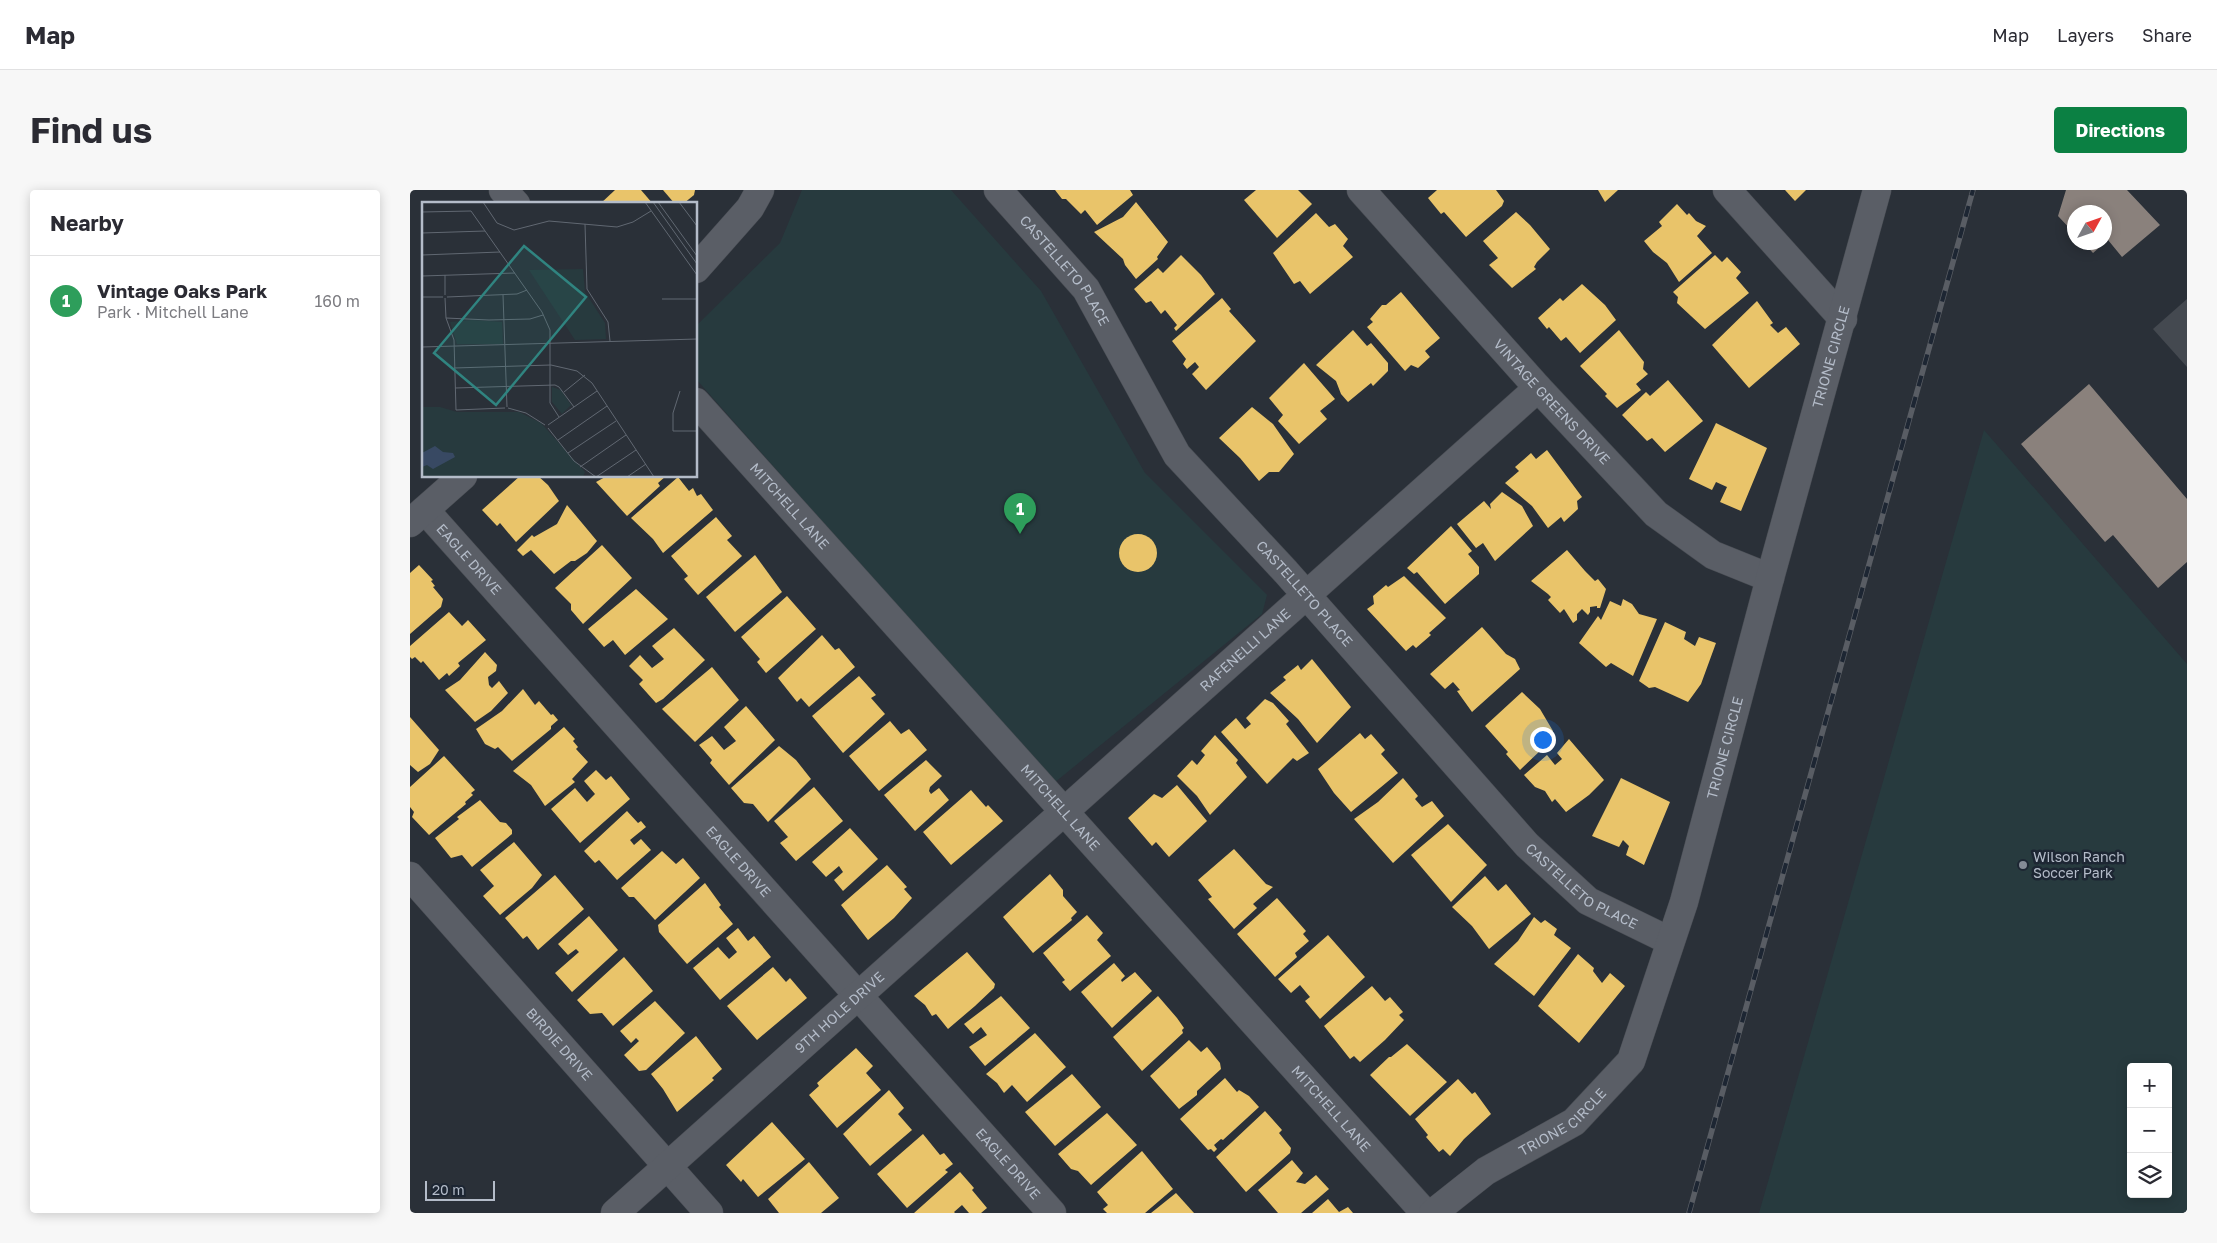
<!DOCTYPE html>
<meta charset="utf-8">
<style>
:root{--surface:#fff;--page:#f7f7f7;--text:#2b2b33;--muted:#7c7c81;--line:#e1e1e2;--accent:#0b8043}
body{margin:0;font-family:"Golos Text",sans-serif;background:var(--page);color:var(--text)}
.controls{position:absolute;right:15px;bottom:15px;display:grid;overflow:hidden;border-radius:5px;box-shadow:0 2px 12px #0003}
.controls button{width:45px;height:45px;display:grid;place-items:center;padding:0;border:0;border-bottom:1px solid var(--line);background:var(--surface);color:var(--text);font:25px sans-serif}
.compass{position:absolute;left:1657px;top:15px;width:45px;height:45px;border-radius:50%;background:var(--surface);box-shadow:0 2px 12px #0003;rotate:50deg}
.scale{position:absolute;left:15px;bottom:12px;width:70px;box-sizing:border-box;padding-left:5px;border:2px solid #b4bcc9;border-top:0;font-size:14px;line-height:18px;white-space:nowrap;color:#b4bcc9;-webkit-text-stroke:4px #1d2633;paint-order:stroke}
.you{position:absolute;left:1132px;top:549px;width:18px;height:18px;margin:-12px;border:4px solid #fff;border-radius:50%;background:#1a73e8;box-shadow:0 0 0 8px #1a73e833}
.badge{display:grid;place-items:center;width:32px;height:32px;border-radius:50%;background:var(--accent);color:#fff;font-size:16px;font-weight:700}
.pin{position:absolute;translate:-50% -41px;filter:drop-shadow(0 1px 2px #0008)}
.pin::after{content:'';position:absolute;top:26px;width:18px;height:15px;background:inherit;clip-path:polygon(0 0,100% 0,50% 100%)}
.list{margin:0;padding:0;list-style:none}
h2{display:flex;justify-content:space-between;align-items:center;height:65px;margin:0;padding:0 20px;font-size:21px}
h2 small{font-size:16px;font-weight:400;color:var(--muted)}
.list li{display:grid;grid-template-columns:32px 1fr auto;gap:15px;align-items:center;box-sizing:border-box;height:90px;padding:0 20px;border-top:1px solid var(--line)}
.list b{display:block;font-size:19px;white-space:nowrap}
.list p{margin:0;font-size:16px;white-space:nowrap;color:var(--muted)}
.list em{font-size:16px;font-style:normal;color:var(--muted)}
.icon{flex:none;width:28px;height:28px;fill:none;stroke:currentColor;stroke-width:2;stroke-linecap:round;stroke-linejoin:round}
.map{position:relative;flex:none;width:1777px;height:1023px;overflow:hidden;border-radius:5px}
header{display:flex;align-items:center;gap:30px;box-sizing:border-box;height:70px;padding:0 25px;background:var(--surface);border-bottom:1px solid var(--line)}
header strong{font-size:24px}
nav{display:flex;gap:28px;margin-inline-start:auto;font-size:18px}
.intro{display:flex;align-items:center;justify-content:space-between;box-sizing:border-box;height:120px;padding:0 30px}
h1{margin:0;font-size:35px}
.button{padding:12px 22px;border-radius:5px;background:var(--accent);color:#fff;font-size:18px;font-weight:700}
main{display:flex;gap:30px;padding:0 30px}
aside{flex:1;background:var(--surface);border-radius:5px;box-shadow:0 2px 12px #0003}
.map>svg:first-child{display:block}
.green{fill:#273a3e;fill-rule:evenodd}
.homes{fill:#e9c46a}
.industry{fill:#8a817c}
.building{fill:#444950}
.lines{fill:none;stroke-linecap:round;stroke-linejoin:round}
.minor-casing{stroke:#484c53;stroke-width:29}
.minor{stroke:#5a5e66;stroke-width:28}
.rail-casing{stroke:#595d64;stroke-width:5.5}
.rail{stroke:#1d2633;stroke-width:4;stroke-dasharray:11;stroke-linecap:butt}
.poi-dot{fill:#848b96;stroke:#1d2633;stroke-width:2}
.labels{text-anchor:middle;stroke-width:5;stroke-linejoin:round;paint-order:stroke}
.street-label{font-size:14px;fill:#b4bcc9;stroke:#1d2633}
.poi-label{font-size:14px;fill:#b4bcc9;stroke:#1d2633;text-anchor:start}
.inset-road{fill:none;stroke:#616872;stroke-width:1}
.view{fill:#308480;fill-opacity:0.15;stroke:#308480;stroke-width:2.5}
.inset-edge{fill:none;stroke:#b4bcc9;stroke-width:2.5}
</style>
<header>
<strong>Map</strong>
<nav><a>Map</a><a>Layers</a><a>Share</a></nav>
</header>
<div class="intro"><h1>Find us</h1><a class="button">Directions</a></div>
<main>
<aside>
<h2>Nearby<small></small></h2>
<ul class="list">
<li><span class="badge" style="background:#2e9e5b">1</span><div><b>Vintage Oaks Park</b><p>Park · Mitchell Lane</p></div><em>160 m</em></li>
</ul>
</aside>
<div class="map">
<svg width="1777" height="1023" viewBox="0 0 1777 1023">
<rect width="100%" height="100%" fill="#2a3038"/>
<g class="green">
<polygon points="392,0 541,0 631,101 735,283 857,405 852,424 644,593 286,189 286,136 370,53"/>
<path d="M 1574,240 L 1777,474 L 1777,1023 L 1349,1023 ZM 1721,877 L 1758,877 L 1758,1004 L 1721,1004 Z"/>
</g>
<g class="homes">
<polygon points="205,0 231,0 243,14 190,14"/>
<polygon points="253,0 285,0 284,5 273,14 265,14"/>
<polygon points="645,0 720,0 723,5 687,35 675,20 671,24 656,9 652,9"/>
<polygon points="846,0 888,0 902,14 867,48 834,10"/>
<polygon points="1027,0 1086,0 1094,11 1092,16 1056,47 1034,22 1031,24 1018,8"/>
<polygon points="1188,0 1208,0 1195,12"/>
<polygon points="1375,0 1396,0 1385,11"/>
<polygon points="726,12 758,52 747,67 748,69 726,89 715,75 713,69 684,42 713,27"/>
<polygon points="1267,14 1277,25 1279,23 1286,31 1296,36 1287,46 1302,63 1269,92 1257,73 1243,62 1234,51 1252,36 1249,32"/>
<polygon points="1106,22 1120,35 1140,59 1127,72 1124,77 1126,79 1102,98 1079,75 1088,68 1073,51"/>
<polygon points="906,23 919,37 925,34 938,49 933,56 943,67 900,104 890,91 884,94 863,63"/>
<polygon points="771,65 791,85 805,104 766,141 764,138 767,135 755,120 751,124 741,111 736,113 724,99 748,78 753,83"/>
<polygon points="1305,65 1312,72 1317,67 1331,82 1326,88 1339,103 1295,139 1267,113 1268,107 1263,102"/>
<polygon points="1172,94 1195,115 1206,130 1170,163 1156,147 1151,151 1139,137 1137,139 1128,128 1150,108 1153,111"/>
<polygon points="991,102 1030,148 1015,161 1020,167 1008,178 1001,175 995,181 957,137 963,132 960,129 972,115 976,115"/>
<polygon points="812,108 821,119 819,121 846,151 796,200 782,184 789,177 785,172 777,179 773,174 776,169 762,151"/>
<polygon points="1347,111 1363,133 1360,135 1368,143 1376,137 1390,154 1339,198 1302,155"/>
<polygon points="943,140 957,156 961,153 978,173 978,181 963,196 961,193 938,212 931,204 926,191 906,175"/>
<polygon points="1209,140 1234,172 1233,179 1238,184 1226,194 1231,200 1207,218 1195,206 1197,204 1170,176"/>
<polygon points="894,173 925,209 910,221 917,229 889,254 868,231 873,225 859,208"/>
<polygon points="1258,190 1293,231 1255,262 1242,248 1237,251 1212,225 1236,202 1240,206"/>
<polygon points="842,217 863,234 884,264 869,282 859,282 849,291 830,268 809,248"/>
<polygon points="1306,233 1357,258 1331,321 1310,312 1317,297 1306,292 1302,300 1279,289"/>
<polygon points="1137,260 1172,307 1167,311 1168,319 1154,332 1151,327 1138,338 1122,316 1095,293 1109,281 1105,277 1121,263 1126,269"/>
<polygon points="110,286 128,286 138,295 149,311 106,352 90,333 87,336 72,320"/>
<polygon points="197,286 225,287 256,286 248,293 250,296 217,326 186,292"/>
<polygon points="268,287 279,301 283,298 287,306 291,304 303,320 253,363 243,349 221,328"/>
<polygon points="1092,302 1112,316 1123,336 1085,371 1073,353 1066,358 1047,334 1074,311 1081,319 1080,314"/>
<polygon points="157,315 187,351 177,363 165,371 161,371 144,384 121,360 113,366 107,360 122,345 124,347 147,334"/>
<polygon points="306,327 322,346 317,350 332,366 288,405 274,389 278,386 261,366"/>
<polygon points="1041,336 1062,361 1058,364 1069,377 1069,384 1035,414 1007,382 1004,384 997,378"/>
<circle cx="728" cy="363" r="19"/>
<polygon points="192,355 222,388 173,434 161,420 161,414 145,398"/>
<polygon points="1157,360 1175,381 1185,391 1188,389 1196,399 1190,418 1187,418 1187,416 1180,417 1180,422 1178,425 1172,419 1167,424 1167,430 1163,433 1154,419 1150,423 1138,410 1141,407 1138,404 1121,391"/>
<polygon points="345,365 372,402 325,442 296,407"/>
<polygon points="9,375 23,390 21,391 25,396 23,397 33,409 31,417 0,444 0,383"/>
<polygon points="994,386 1036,428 1019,443 1021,445 1006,458 1003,455 996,461 957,419 964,414 963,406 976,395 978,397"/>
<polygon points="226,399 258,429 215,465 203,450 194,457 178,439"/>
<polygon points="377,406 406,439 356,483 347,472 350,469 331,447"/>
<polygon points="1213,409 1222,414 1229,424 1247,429 1223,486 1201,473 1196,477 1169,453 1188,426 1191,430 1200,411 1211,416"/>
<polygon points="39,422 52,436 58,430 76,450 48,473 50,476 39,486 37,483 29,490 13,471 11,473 5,467 2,469 0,467 0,456"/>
<polygon points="1255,432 1276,442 1274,449 1285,456 1289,447 1306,453 1291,494 1278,512 1245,497 1239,498 1229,491"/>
<polygon points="1072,437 1096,464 1105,469 1110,479 1062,522 1047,501 1050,500 1043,492 1035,499 1020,484"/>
<polygon points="264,438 295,470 253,509 246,513 229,494 233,490 219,476 230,465 242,478 254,469 242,456"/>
<polygon points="412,445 425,460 429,458 445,477 399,517 391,508 387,512 368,488"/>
<polygon points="75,462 87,475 86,481 78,487 79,495 82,498 89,491 98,503 81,521 65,532 35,500 50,490"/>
<polygon points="902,469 941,517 907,553 888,529 860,503 876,490 873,487 888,475 891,480"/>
<polygon points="302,477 329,510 285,552 252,519"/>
<polygon points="449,486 466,505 461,508 475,524 433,563 402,526"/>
<polygon points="113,499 125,515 129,511 141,525 143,524 148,530 141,536 141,539 102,571 88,557 85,559 75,554 66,539 92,521"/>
<polygon points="1112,502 1130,519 1143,541 1133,558 1110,580 1096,564 1098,562 1075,536"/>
<polygon points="855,509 863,513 879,531 876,534 899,563 887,571 883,568 857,594 811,542 826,528 835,539 841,534 836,528"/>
<polygon points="336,516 365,550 319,595 300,573 302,570 289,555 302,546 314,560 326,551 314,537"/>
<polygon points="0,527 29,560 20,574 8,582 0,575"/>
<polygon points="480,531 491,544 499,539 517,560 469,601 439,566"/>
<polygon points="154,537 165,549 163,551 168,557 166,559 178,572 162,589 165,592 135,616 121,595 103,581"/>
<polygon points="950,543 955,549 961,544 975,560 971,564 988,583 941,622 924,603 908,579"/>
<polygon points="805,545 828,570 826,573 837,587 800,625 787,606 767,586 782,570 787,575 795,565 791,561"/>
<polygon points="1159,549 1194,590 1179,605 1156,622 1145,609 1142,612 1135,601 1125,597 1114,585 1137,565 1145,575 1152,569 1147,563"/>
<polygon points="369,556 386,570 401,589 358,632 343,614 334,613 321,598"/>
<polygon points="34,566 65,600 61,603 63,605 55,612 56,614 19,645 2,627 4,622 0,617 0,597"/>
<polygon points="516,570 532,586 520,597 519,601 521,604 529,598 539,610 505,641 474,605"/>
<polygon points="186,580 196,590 201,586 220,609 170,653 141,619 165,598 177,612 185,604 174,591"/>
<polygon points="993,588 1008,606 1005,609 1012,617 1022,611 1034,626 983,673 944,629 968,612"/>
<polygon points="1211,588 1260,612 1234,675 1216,665 1219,656 1213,650 1209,657 1182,646"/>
<polygon points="767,595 797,631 759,667 746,652 742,656 718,628 744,604 752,608"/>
<polygon points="404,597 433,631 386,671 370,653 378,647 364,631"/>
<polygon points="561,600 576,617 578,615 593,631 541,675 513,642"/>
<polygon points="70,610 90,632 96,633 102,640 102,644 62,677 52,665 41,668 25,648 49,629 47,627"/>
<polygon points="217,621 228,633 231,631 236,637 220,650 224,655 231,649 241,660 207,690 189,670 185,673 174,661"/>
<polygon points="1038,634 1077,675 1041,712 1001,665"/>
<polygon points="440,638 468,669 433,701 424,690 433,682 429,676 416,687 402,672"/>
<polygon points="104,652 132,685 122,698 90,725 73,706 84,696 70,680"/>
<polygon points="824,659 856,694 863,697 843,714 847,718 824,739 798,709 802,707 788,690"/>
<polygon points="252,661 266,674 273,668 290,688 245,730 224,707 219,707 211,698"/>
<polygon points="477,675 497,697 494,699 502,708 484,728 458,750 431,715"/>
<polygon points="640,684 653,700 653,706 667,722 661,728 662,730 623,763 593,727"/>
<polygon points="145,685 174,719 128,760 117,746 113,749 95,728"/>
<polygon points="1075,686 1088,701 1096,694 1121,724 1079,759 1062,736 1042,717"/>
<polygon points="295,693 311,715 309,717 323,734 277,774 249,742 248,735"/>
<polygon points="867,708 896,741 893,744 899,751 885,763 887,767 865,787 827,744"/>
<polygon points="677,725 693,743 687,750 701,766 660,801 652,792 655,790 633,763"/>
<polygon points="179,726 208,760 162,802 145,783 169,762 166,759 158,765 148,754"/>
<polygon points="1124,727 1131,733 1135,730 1147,739 1144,745 1161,758 1124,806 1084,774 1108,751"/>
<polygon points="328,738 338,751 344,746 361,767 310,810 283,778 308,757 319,769 327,762 316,748"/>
<polygon points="918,745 955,787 910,829 895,811 900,807 890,795 881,803 868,789"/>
<polygon points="557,762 585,794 584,798 565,816 538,839 526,824 522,826 515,815 504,806"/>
<polygon points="1168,764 1184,778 1183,781 1192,793 1200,783 1215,796 1169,853 1128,816"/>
<polygon points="214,767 243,801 203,836 192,823 180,824 167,810"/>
<polygon points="704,773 715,786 711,790 712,792 725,782 742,801 702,838 671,802"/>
<polygon points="363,777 376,792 380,788 397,808 347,850 317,816"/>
<polygon points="962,796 975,811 980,807 993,822 989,825 994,830 975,850 950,872 944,866 940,869 914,836"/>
<polygon points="591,806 620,838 575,876 559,857 577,845 571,837 563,844 554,834"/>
<polygon points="748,806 767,828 774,838 772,840 773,843 732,881 703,847"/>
<polygon points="245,811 275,843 236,880 229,881 214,865 229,851 226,848 221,853 210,841"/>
<polygon points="625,843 656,877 617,912 602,895 594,903 587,893 576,884"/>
<polygon points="286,846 312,879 302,888 304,890 267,922 253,899 241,884"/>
<polygon points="779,850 791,862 797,857 810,873 811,879 787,901 787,905 769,919 740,886"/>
<polygon points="997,854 1037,892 1000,926 960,885 979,867 981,867"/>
<polygon points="446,858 463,876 456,883 471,900 427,938 399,905 409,896 407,893"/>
<polygon points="662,884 691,917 645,956 615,922"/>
<polygon points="815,888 827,902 829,900 839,906 849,917 813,950 811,949 804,955 807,959 804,962 801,959 798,960 770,929"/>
<polygon points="1048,889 1062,904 1065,902 1081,924 1054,949 1040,966 1033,959 1029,962 1016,947 1018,945 1005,929"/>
<polygon points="479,900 494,918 488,924 502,940 460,976 433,944"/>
<polygon points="855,921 872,940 869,943 881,958 880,963 836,1002 806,967"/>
<polygon points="697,923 727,955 681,995 668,981 661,979 648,964"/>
<polygon points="362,932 395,969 348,1007 333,989 331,992 316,975"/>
<polygon points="513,944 530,965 534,963 543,974 535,980 538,982 497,1018 467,984"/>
<polygon points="732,961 763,999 735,1023 697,1023 693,1019 698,1015 687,1002"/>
<polygon points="882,970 893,983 886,992 895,994 906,985 919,999 891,1023 868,1023 848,1000"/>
<polygon points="399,972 429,1008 411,1023 369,1023 358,1009"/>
<polygon points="550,982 564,998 562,1000 577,1018 571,1023 559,1023 552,1015 544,1022 545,1023 504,1023"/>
<polygon points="766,1003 784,1023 741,1023"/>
<polygon points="918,1009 929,1022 938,1017 943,1023 902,1023"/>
</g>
<g class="industry">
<polygon points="1656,0 1717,0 1750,35 1712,67 1698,50 1683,63 1673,52 1694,52 1694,22 1664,22 1664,43 1648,26"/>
<polygon points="1679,194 1777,309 1777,372 1748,398 1703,345 1695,352 1611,254"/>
</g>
<polygon class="building" points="1777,109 1777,177 1743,139"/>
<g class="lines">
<defs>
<g id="minor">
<polyline points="93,0 106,14"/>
<path id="s1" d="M 588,0 L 676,99 L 767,265 L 876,382 L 1117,655 L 1178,711 L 1260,751"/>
<path id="s2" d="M 951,0 L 1128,198 L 1246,324 L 1303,365 L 1360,388"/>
<polyline points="1317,0 1433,129"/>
<polyline points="286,79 340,18 350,0"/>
<path id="s3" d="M 286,212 L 1015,1023"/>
<path id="s4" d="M 15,320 L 642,1023"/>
<polyline points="0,333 53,286"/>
<path id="s5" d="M 0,686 L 299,1023"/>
<path id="s6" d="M 205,1023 L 1128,198"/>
<path id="s7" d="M 1023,1023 L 1076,981 L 1164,932 L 1221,871 L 1274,712 L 1360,388 L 1467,0"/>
</g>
</defs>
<use href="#minor" class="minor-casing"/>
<use href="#minor" class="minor"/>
<defs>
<polyline id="rail" points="1279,1023 1563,0"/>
</defs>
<use href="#rail" class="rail-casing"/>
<use href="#rail" class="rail"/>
</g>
<circle class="poi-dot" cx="1613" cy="675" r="5"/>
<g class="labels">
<g class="street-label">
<text dy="5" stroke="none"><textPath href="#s1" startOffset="105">CASTELLETO PLACE</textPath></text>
<text dy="5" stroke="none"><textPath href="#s7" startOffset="984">TRIONE CIRCLE</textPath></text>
<text dy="5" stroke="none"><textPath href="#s2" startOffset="285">VINTAGE GREENS DRIVE</textPath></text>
<text dy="5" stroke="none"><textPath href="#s3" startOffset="140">MITCHELL LANE</textPath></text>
<text dy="5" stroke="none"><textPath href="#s4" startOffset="66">EAGLE DRIVE</textPath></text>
<text dy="5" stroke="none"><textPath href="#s1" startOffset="510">CASTELLETO PLACE</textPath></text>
<text dy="5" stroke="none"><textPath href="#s6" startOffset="845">RAFENELLI LANE</textPath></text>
<text dy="5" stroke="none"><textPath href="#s7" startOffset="579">TRIONE CIRCLE</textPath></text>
<text dy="5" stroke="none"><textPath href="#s3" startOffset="545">MITCHELL LANE</textPath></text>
<text dy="5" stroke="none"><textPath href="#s4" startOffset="471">EAGLE DRIVE</textPath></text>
<text dy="5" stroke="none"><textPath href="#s1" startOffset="915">CASTELLETO PLACE</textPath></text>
<text dy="5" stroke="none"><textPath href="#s6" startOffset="301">9TH HOLE DRIVE</textPath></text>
<text dy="5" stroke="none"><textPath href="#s5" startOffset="225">BIRDIE DRIVE</textPath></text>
<text dy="5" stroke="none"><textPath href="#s3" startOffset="950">MITCHELL LANE</textPath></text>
<text dy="5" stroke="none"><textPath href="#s7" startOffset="159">TRIONE CIRCLE</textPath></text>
<text dy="5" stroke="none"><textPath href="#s4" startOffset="876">EAGLE DRIVE</textPath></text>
</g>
<g class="poi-label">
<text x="1623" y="672">Wilson Ranch<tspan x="1623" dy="16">Soccer Park</tspan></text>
</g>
</g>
<g transform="translate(12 12)">
<rect width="275" height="275" fill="#2a3038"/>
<path d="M 161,67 L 163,90 L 183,121 L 184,137 L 153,138 L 107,68 ZM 50,118 L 80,120 L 81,142 L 35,142 L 28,120 ZM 130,185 L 139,188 L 149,203 L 140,212 L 130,200 ZM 0,205 L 18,205 L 35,210 L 97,210 L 119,221 L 163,270 L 161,275 L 0,275 Z" fill="#273a3e"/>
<path d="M 13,244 L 21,250 L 31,251 L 33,255 L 11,267 L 5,263 L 0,265 L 0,251 Z" fill="#384963"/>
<path class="inset-road" d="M 61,0 L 75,21 L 92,28 L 127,19 L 195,25 L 211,20 L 229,9M 223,0 L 275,73M 231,0 L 275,62M 236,0 L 275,54M 257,0 L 275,24M 0,10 L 49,9 L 120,110 L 128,128 L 128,201 L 137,215M 163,22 L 165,87 L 186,120 L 188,139M 0,31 L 63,29M 0,53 L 78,50M 23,73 L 23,93M 0,74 L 93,71M 81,93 L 85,205M 0,95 L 21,95M 25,95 L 95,92 L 105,88M 23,96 L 24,116 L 32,138 L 34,208 L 83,206M 240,97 L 275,97M 24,116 L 67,118 L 108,117 L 121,113M 0,145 L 275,137M 32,166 L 129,163 L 155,169 L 170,181 L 232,275M 33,186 L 133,183 L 137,185 L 152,205M 258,189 L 251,211 L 251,229 L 275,229M 142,190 L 163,173M 86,206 L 104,211 L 123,223M 126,223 L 175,189M 126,226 L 152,259 L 174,275M 136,238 L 185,204M 146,251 L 194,219M 158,265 L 204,233M 174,275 L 214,248M 205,275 L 224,262"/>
<path class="view" d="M 102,44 L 164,95 L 74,203 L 12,151 Z"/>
<rect width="275" height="275" class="inset-edge"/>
</g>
</svg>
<div class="controls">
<button>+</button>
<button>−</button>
<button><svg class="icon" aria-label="layers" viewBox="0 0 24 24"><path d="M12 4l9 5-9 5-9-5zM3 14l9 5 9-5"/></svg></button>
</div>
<svg class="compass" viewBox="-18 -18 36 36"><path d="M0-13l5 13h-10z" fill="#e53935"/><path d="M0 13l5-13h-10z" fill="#7c7c81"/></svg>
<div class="scale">20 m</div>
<div class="you"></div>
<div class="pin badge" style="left:610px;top:344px;background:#2e9e5b">1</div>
</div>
</main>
